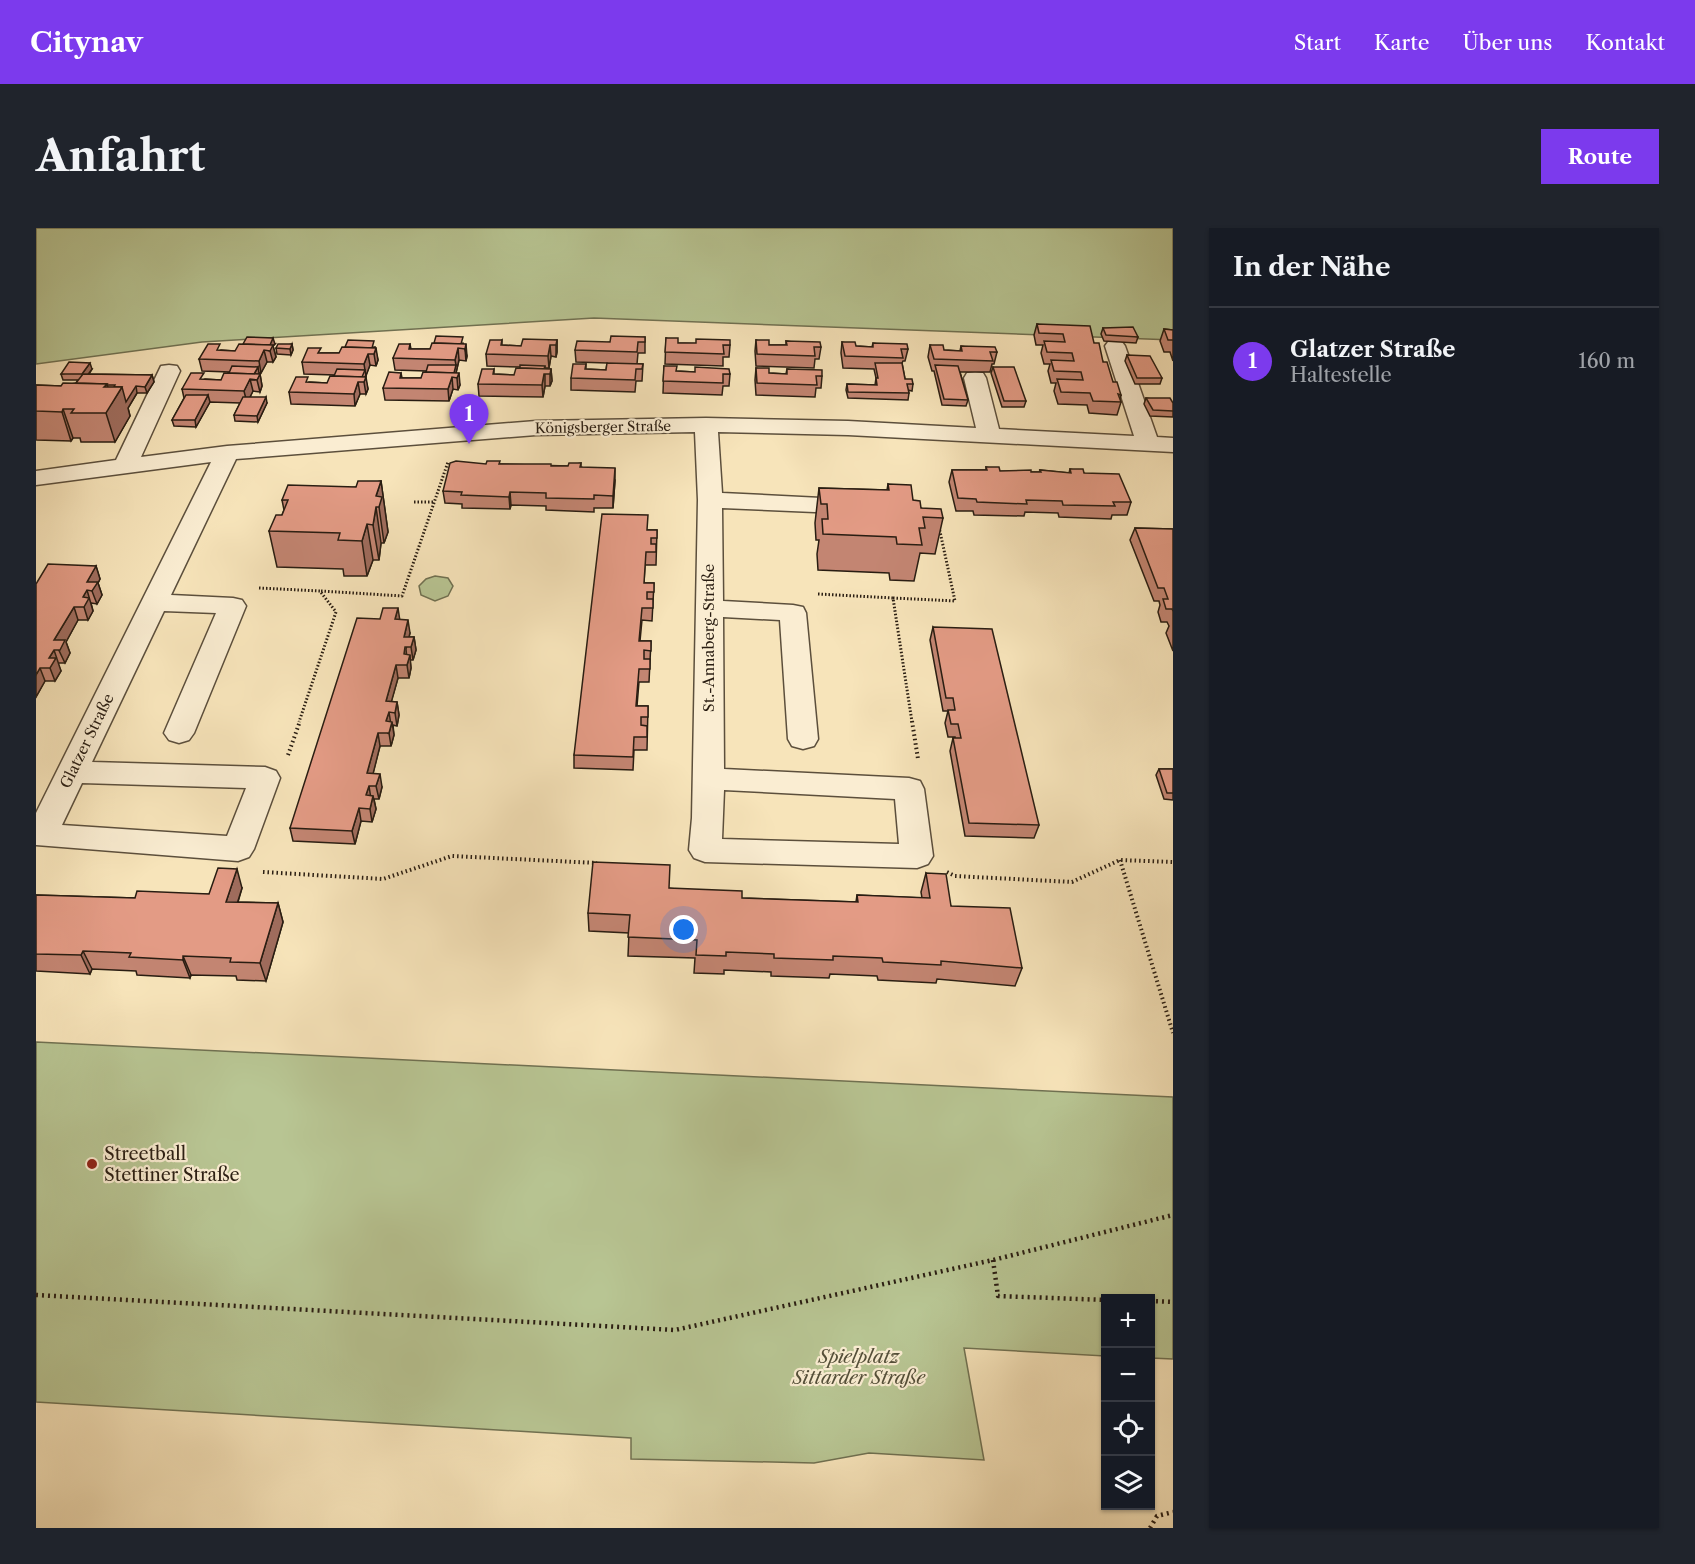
<!DOCTYPE html>
<html lang="de">
<meta charset="utf-8">
<style>
:root{--surface:#171b24;--page:#20242c;--text:#f1f3f6;--muted:#9ea1a6;--line:#363941;--accent:#7c3aed}
body{margin:0;font-family:"Libre Caslon Text",serif;background:var(--page);color:var(--text)}
.controls{position:absolute;right:18px;bottom:18px;display:grid;overflow:hidden;border-radius:0px;box-shadow:0 2px 4px #0004}
.controls button{width:54px;height:54px;display:grid;place-items:center;padding:0;border:0;border-bottom:2px solid var(--line);background:var(--surface);color:var(--text);font:30px sans-serif}
.you{position:absolute;left:648px;top:702px;width:21px;height:21px;margin:-15px;border:4px solid #fff;border-radius:50%;background:#1a73e8;box-shadow:0 0 0 9px #1a73e833}
.badge{display:grid;place-items:center;width:39px;height:39px;border-radius:50%;background:var(--accent);color:#fff;font-size:20px;font-weight:700}
.pin{position:absolute;translate:-50% -50px;filter:drop-shadow(0 2px 3px #0008)}
.pin::after{content:'';position:absolute;top:32px;width:21px;height:18px;background:inherit;clip-path:polygon(0 0,100% 0,50% 100%)}
.list{margin:0;padding:0;list-style:none}
h2{display:flex;justify-content:space-between;align-items:center;height:78px;margin:0;padding:0 24px;font-size:26px}
h2 small{font-size:20px;font-weight:400;color:var(--muted)}
.list li{display:grid;grid-template-columns:39px 1fr auto;gap:18px;align-items:center;box-sizing:border-box;height:108px;padding:0 24px;border-top:2px solid var(--line)}
.list b{display:block;font-size:22px;white-space:nowrap}
.list p{margin:0;font-size:20px;white-space:nowrap;color:var(--muted)}
.list em{font-size:20px;font-style:normal;color:var(--muted)}
.icon{flex:none;width:33px;height:33px;fill:none;stroke:currentColor;stroke-width:2;stroke-linecap:round;stroke-linejoin:round}
.map{position:relative;flex:none;width:1137px;height:1300px;overflow:hidden;border-radius:0px}
header{display:flex;align-items:center;gap:36px;box-sizing:border-box;height:84px;padding:0 30px;background:var(--accent);color:#fff}
header strong{font-size:28px}
nav{display:flex;gap:33px;margin-inline-start:auto;font-size:21px}
.intro{display:flex;align-items:center;justify-content:space-between;box-sizing:border-box;height:144px;padding:0 36px}
h1{margin:0;font-size:42px}
.button{padding:15px 27px;border-radius:0px;background:var(--accent);color:#fff;font-size:21px;font-weight:700}
main{display:flex;gap:36px;padding:0 36px}
aside{flex:1;background:var(--surface);border-radius:0px;box-shadow:0 2px 4px #0004}
.map>svg:first-child{display:block}
.green{fill:#b8c593;stroke:#707152;stroke-width:1.5}
.lines{fill:none;stroke-linecap:round;stroke-linejoin:round}
.minor-casing{stroke:#5c4f3c;stroke-width:3}
.path-far2{stroke:#291d12;stroke-width:3;stroke-dasharray:1.5 2;stroke-linecap:butt}
.path-far1{stroke:#291d12;stroke-width:4;stroke-dasharray:1.5 3;stroke-linecap:butt}
.path{stroke:#291d12;stroke-width:4.5;stroke-dasharray:2 4;stroke-linecap:butt}
.minor{fill:#faedd2;fill-rule:evenodd}
.wall{fill:#c38572;stroke:#291d12;stroke-width:1.5}
.shaded-wall{fill:#9f6c5d;stroke:#291d12;stroke-width:1.5}
.building{fill:#e39b85;stroke:#291d12;stroke-width:1.5}
.poi-dot{fill:#8f2418;stroke:#faedd2;stroke-width:2}
.labels{text-anchor:middle;stroke-width:4.5;stroke-linejoin:round;paint-order:stroke}
.far-street-label{font-size:14px;fill:#291d12;stroke:#faedd2}
.street-label{font-size:15px;fill:#291d12;stroke:#faedd2}
.near-poi-label{font-size:18px;fill:#291d12;stroke:#faedd2;text-anchor:start}
.near-park-label{font-size:18px;font-style:italic;fill:#544f39;stroke:#faedd2}
</style>
<header>
<strong>Citynav</strong>
<nav><a>Start</a><a>Karte</a><a>Über uns</a><a>Kontakt</a></nav>
</header>
<div class="intro"><h1>Anfahrt</h1><a class="button">Route</a></div>
<main>
<div class="map">
<svg width="1137" height="1300" viewBox="0 0 1137 1300">
<rect width="100%" height="100%" fill="#f7e4ba"/>
<filter id="stains"><feTurbulence type="fractalNoise" baseFrequency=".00333" numOctaves="4"/><feColorMatrix values="0 0 0 0 .2 0 0 0 0 .09 0 0 0 0 .02 0 0 0 .5 -.17"/></filter>
<radialGradient id="worn" r=".72"><stop offset=".6" stop-color="#630" stop-opacity="0"/><stop offset="1" stop-color="#630" stop-opacity=".3"/></radialGradient>
<g class="green">
<polygon points="0,0 1137,0 1137,112 558,90 166,114 0,136"/>
<polygon points="399,348 412,350 417,358 412,368 399,373 385,367 383,358 390,351"/>
<polygon points="0,814 1137,869 1137,1131 1115,1130 1114,1070 1070,1070 1069,1128 928,1120 948,1232 833,1225 778,1235 595,1231 595,1210 0,1174"/>
</g>
<g class="lines">
<defs>
<path id="minor" d="M 1079,112 L 1086,114 L 1089,118 L 1121,209 L 1137,210 L 1137,224 L 812,207 L 682,204 L 686,265 L 825,272 L 834,274 L 837,279 L 834,284 L 825,286 L 686,280 L 687,373 L 757,377 L 767,379 L 770,385 L 782,511 L 778,518 L 767,521 L 756,518 L 752,511 L 744,392 L 687,389 L 688,541 L 873,550 L 884,553 L 888,561 L 897,628 L 892,636 L 881,640 L 669,634 L 658,630 L 653,622 L 656,590 L 662,272 L 659,204 L 500,207 L 200,231 L 135,367 L 197,370 L 206,372 L 210,378 L 158,505 L 153,512 L 143,515 L 133,512 L 128,505 L 180,385 L 128,383 L 56,534 L 229,539 L 240,543 L 244,550 L 218,621 L 213,629 L 202,633 L 0,617 L 0,585 L 175,234 L 0,257 L 0,243 L 80,232 L 125,138 L 133,137 L 141,138 L 144,143 L 105,229 L 191,218 L 500,193 L 670,190 L 812,193 L 940,200 L 928,150 L 931,145 L 939,144 L 947,145 L 950,150 L 963,201 L 1098,208 L 1069,118 L 1072,114 ZM 46,555 L 210,560 L 191,608 L 26,597 ZM 688,562 L 859,571 L 863,616 L 686,611 Z"/>
</defs>
<use href="#minor" class="minor-casing"/>
<g class="path-far2">
<polyline points="378,274 399,274"/>
<polyline points="223,360 284,363 300,384 263,494"/>
<polyline points="285,363 366,368 412,234"/>
<polyline points="782,366 857,370 876,494"/>
<polyline points="857,370 919,373 903,299"/>
</g>
<g class="path-far1">
<polyline points="876,493 882,531"/>
<polyline points="252,527 264,493"/>
<polyline points="1084,632 1137,805"/>
<polyline points="227,644 347,651 416,628 561,635"/>
<polyline points="911,644 919,648 1036,654 1084,632 1137,634"/>
</g>
<g class="path">
<polyline points="957,1032 962,1068 1070,1072"/>
<polyline points="0,1067 639,1102 957,1032 1137,987"/>
<polyline points="1114,1073 1137,1074"/>
<polyline points="1114,1300 1121,1288 1137,1284"/>
</g>
<use href="#minor" class="minor"/>
</g>
<g class="wall">
<polygon points="1001,96 1058,115 1077,154 1085,167 1084,171 1085,174 1081,187 1053,185 1051,177 1022,176 1018,163 1020,155 1015,155 1012,143 1014,136 1008,136 1005,125 1007,117 1000,117 998,107"/>
<polygon points="1067,100 1102,109 1100,115 1068,113 1065,106"/>
<polygon points="1128,101 1137,102 1137,133 1134,124 1128,124 1124,113"/>
<polygon points="609,109 609,125 602,125 601,136 607,136 606,153 600,153 599,164 535,162 535,150 550,136 550,141 570,142 571,135 540,134 539,122 574,114"/>
<polygon points="630,110 642,115 694,117 693,129 687,129 687,138 629,136"/>
<polygon points="466,112 466,117 485,118 521,112 521,124 520,129 515,128 513,140 509,140 509,141 515,141 516,153 514,158 509,158 507,169 443,168 442,156 458,141 458,146 478,147 484,140 484,139 451,138 450,126"/>
<polygon points="720,112 733,117 750,117 750,113 785,119 783,131 779,131 778,140 720,138 719,123"/>
<polygon points="806,114 820,118 836,119 837,115 872,121 869,133 867,133 866,135 869,151 877,156 876,163 872,162 873,165 872,172 812,170 810,162 811,156 839,157 840,150 838,141 807,140 805,125"/>
<polygon points="427,115 431,128 430,133 423,132 420,145 424,157 422,162 417,161 413,173 349,172 347,160 365,145 366,150 385,150 390,144 390,143 359,142 357,130 374,116 375,121 394,121"/>
<polygon points="239,116 237,118 240,129 237,134 231,134 225,145 223,145 222,146 224,146 226,158 224,164 217,163 214,169 231,175 222,194 199,193 198,187 204,175 174,174 160,199 138,198 136,192 148,170 146,161 169,151 185,152 193,144 166,143 163,131 185,122 199,123"/>
<polygon points="256,116 257,122 255,127 241,126 240,120"/>
<polygon points="894,117 908,122 924,123 925,118 961,124 958,136 956,136 954,144 924,144 932,172 930,178 906,177 898,143 896,143 892,129"/>
<polygon points="339,119 339,120 342,132 340,138 334,137 329,149 332,161 330,166 324,166 319,178 255,176 253,164 273,154 291,155 298,147 268,146 266,134 285,125 303,125"/>
<polygon points="1091,127 1126,150 1124,156 1099,156 1089,133"/>
<polygon points="628,138 640,143 694,146 693,158 687,158 686,167 627,165"/>
<polygon points="957,139 990,173 988,179 966,179 955,145"/>
<polygon points="720,140 733,145 750,146 751,141 786,148 785,160 780,160 779,169 720,167 719,152"/>
<polygon points="56,141 53,146 116,147 118,154 111,165 101,165 92,180 94,188 79,214 45,214 44,210 37,210 35,213 0,212 0,157 25,158 40,155 42,152 27,152 25,146"/>
<polygon points="1110,170 1137,175 1137,189 1114,188 1108,176"/>
<polygon points="545,235 545,239 579,252 577,280 558,280 558,284 510,282 510,278 475,277 474,281 426,280 426,276 409,275 407,263 464,236 532,238"/>
<polygon points="950,239 964,243 995,244 1003,244 1004,242 1033,245 1034,241 1048,245 1095,274 1091,287 1076,287 1075,291 1023,289 1022,285 989,284 988,288 938,287 937,283 920,283 913,254 916,242 950,242"/>
<polygon points="345,253 352,304 348,315 345,315 343,332 337,332 331,348 308,348 307,341 241,339 233,303 246,287 248,282 246,272 320,259"/>
<polygon points="852,256 877,272 885,280 907,290 899,326 884,325 878,353 854,352 853,345 782,342 781,326 783,312 780,312 779,295 783,260 851,262"/>
<polygon points="1099,300 1137,301 1137,423 1130,405 1133,398 1131,394 1125,394 1122,384 1124,377 1123,373 1118,373 1094,312"/>
<polygon points="612,302 621,302 620,337 609,337 608,355 618,355 616,393 606,392 604,413 615,413 613,454 603,454 601,478 612,478 611,522 598,522 597,542 538,540 538,527"/>
<polygon points="60,338 64,351 62,355 66,367 61,376 55,375 57,383 52,392 42,392 30,414 34,425 29,435 23,435 22,436 25,443 19,453 9,453 0,469 0,356"/>
<polygon points="364,392 374,405 373,409 378,409 380,422 377,432 374,432 375,440 373,450 362,450 355,474 361,474 363,487 361,498 357,497 358,507 355,518 344,518 337,545 346,559 343,571 338,571 340,581 336,594 325,593 319,616 257,613 254,600"/>
<polygon points="897,399 1003,597 998,610 929,608 914,523 917,510 919,510 919,509 912,509 909,495 912,483 907,483 894,412"/>
<polygon points="1123,541 1137,541 1137,572 1128,571 1120,547"/>
<polygon points="890,645 915,678 986,740 979,758 901,751 900,755 842,752 841,748 794,746 793,750 735,748 735,744 688,742 688,746 658,745 659,730 592,728 593,705 553,703 552,685 633,660 706,670 820,674 821,667 886,670 885,664"/>
<polygon points="206,660 202,674 242,675 247,694 230,753 201,752 200,748 155,747 154,750 101,747 100,743 56,741 54,746 0,743 0,667 99,670 173,666"/>
</g>
<g class="shaded-wall">
<polygon points="237,110 239,116 237,118 240,129 237,134 234,123 231,122"/>
<polygon points="521,112 521,124 520,129 520,117"/>
<polygon points="256,116 257,122 255,127 254,121"/>
<polygon points="430,116 431,128 430,133 429,121"/>
<polygon points="514,117 515,128 513,140 512,128"/>
<polygon points="340,120 342,132 340,138 338,126"/>
<polygon points="422,120 423,132 419,149 416,149 420,137 419,132"/>
<polygon points="228,122 231,134 225,145 223,133"/>
<polygon points="332,126 334,137 330,148 328,136"/>
<polygon points="54,135 56,141 48,152 46,146"/>
<polygon points="509,138 509,158 507,169 506,157"/>
<polygon points="222,139 223,145 219,152 215,152"/>
<polygon points="515,141 516,153 514,158 514,146"/>
<polygon points="423,145 424,157 422,162 421,150"/>
<polygon points="224,146 226,158 224,164 221,152"/>
<polygon points="116,147 118,154 111,165 109,159"/>
<polygon points="330,149 332,161 330,166 328,154"/>
<polygon points="416,149 417,161 413,173 412,161"/>
<polygon points="214,151 217,163 211,175 208,163"/>
<polygon points="322,154 324,166 319,178 318,166"/>
<polygon points="71,156 76,175 86,159 100,158 101,165 92,180 94,188 79,214 70,185 68,159"/>
<polygon points="172,167 174,174 160,199 159,192"/>
<polygon points="230,169 231,175 222,194 221,188"/>
<polygon points="27,181 37,210 35,213 26,184"/>
<polygon points="579,240 579,252 577,280 577,268"/>
<polygon points="345,253 352,304 348,315 343,279 340,268"/>
<polygon points="474,264 475,277 474,281 473,269"/>
<polygon points="340,279 345,315 343,332 337,297"/>
<polygon points="331,296 337,332 331,348 326,313"/>
<polygon points="60,338 64,351 62,355 66,367 61,376 56,363 51,354"/>
<polygon points="51,362 57,383 52,392 48,379 47,369"/>
<polygon points="38,379 42,392 30,414 34,425 29,435 18,412"/>
<polygon points="362,380 364,393 359,391"/>
<polygon points="372,392 374,405 370,421 371,432 368,426 368,409"/>
<polygon points="378,409 380,422 377,432 375,419"/>
<polygon points="18,422 25,443 19,453 14,440 13,430"/>
<polygon points="374,427 375,440 373,450 371,437"/>
<polygon points="360,437 362,450 352,486 350,473"/>
<polygon points="4,440 9,453 0,469 0,447"/>
<polygon points="361,474 363,487 361,498 359,485"/>
<polygon points="353,484 355,497 352,506 350,493"/>
<polygon points="356,494 358,507 355,518 353,505"/>
<polygon points="342,505 344,518 334,558 331,545"/>
<polygon points="344,546 346,559 343,571 340,558"/>
<polygon points="333,558 335,571 330,567"/>
<polygon points="337,568 340,581 336,594 334,581"/>
<polygon points="323,580 325,593 319,616 316,603"/>
<polygon points="201,641 206,660 196,692 190,674"/>
<polygon points="242,675 247,694 230,753 224,735"/>
<polygon points="47,723 56,741 54,746 45,727"/>
<polygon points="147,728 155,747 154,750 147,732"/>
</g>
<g class="building">
<polygon points="1001,96 1054,98 1058,115 1063,115 1067,134 1071,134 1077,154 1081,154 1085,167 1082,166 1085,174 1057,173 1054,165 1025,164 1021,151 1047,152 1045,144 1018,143 1015,132 1038,133 1036,125 1011,124 1008,113 1029,114 1027,106 1003,105"/>
<polygon points="1097,99 1102,109 1070,107 1067,100"/>
<polygon points="1128,101 1137,102 1137,112 1132,112"/>
<polygon points="400,108 427,109 425,116 398,115"/>
<polygon points="575,108 609,109 609,114 602,114 601,124 539,122 541,113 574,114"/>
<polygon points="211,109 237,110 234,117 207,116"/>
<polygon points="630,110 642,110 642,115 660,115 660,111 694,112 694,117 687,117 688,126 629,124"/>
<polygon points="487,111 521,112 520,117 514,117 512,128 450,126 454,112 466,112 465,117 485,118"/>
<polygon points="312,112 338,113 336,120 309,119"/>
<polygon points="720,112 733,112 733,117 751,117 750,113 784,114 785,119 778,119 779,128 721,126"/>
<polygon points="806,114 819,114 820,118 837,119 837,115 871,116 872,121 865,121 867,130 809,128"/>
<polygon points="396,115 430,116 429,121 422,120 419,132 357,130 363,116 374,116 373,121 394,121"/>
<polygon points="172,116 184,116 181,122 199,123 203,116 237,117 234,123 228,122 223,133 163,131"/>
<polygon points="242,116 256,116 254,121 240,120"/>
<polygon points="894,117 907,117 908,122 926,123 925,118 959,119 961,124 954,124 957,133 898,131"/>
<polygon points="306,119 340,120 338,126 332,126 328,136 266,134 272,120 285,120 282,125 303,125"/>
<polygon points="1091,127 1114,128 1126,150 1101,150"/>
<polygon points="33,134 54,135 46,146 25,146"/>
<polygon points="571,135 607,136 606,141 600,141 599,152 535,150 537,136 550,136 549,141 570,142"/>
<polygon points="839,135 866,135 869,151 876,151 877,156 871,156 873,165 812,164 811,156 841,157 840,150 842,150"/>
<polygon points="392,137 420,137 418,145 390,144"/>
<polygon points="484,137 509,138 508,141 484,140"/>
<polygon points="899,137 922,138 932,172 908,171"/>
<polygon points="196,138 222,139 218,146 193,145"/>
<polygon points="628,138 641,138 640,143 659,144 659,139 693,141 694,146 687,146 687,155 627,153"/>
<polygon points="957,139 978,139 990,173 968,173"/>
<polygon points="480,140 515,141 514,146 508,146 506,157 442,156 446,141 458,141 457,146 478,147"/>
<polygon points="720,140 733,140 733,145 751,146 751,141 786,142 786,148 780,148 781,157 721,155"/>
<polygon points="301,141 329,142 326,149 298,148"/>
<polygon points="353,144 365,145 364,150 385,150 387,144 423,145 421,150 416,149 412,161 347,160"/>
<polygon points="155,145 168,145 164,151 185,152 188,145 224,146 221,152 214,151 208,163 146,161"/>
<polygon points="47,146 116,147 109,159 100,158 90,174 86,159 78,159 79,157 71,157 71,156 40,155"/>
<polygon points="294,148 330,149 328,154 322,154 318,166 253,164 260,149 272,149 270,154 291,155"/>
<polygon points="27,155 71,156 68,159 86,159 70,185 35,185 38,181 27,181 26,184 0,183 0,157 25,158"/>
<polygon points="150,167 172,167 159,192 136,192"/>
<polygon points="207,169 230,169 221,188 198,187"/>
<polygon points="1110,170 1134,170 1137,175 1137,183 1117,182"/>
<polygon points="420,233 450,236 451,233 464,233 463,236 515,236 515,238 532,238 533,235 545,235 544,239 579,240 577,268 558,267 558,271 510,270 510,265 474,264 473,269 425,267 426,264 407,263 414,235"/>
<polygon points="950,239 963,239 964,243 995,242 995,244 1005,244 1004,242 1035,245 1034,241 1047,241 1048,245 1083,246 1095,274 1077,274 1079,278 1027,277 1026,273 990,272 991,276 941,274 940,271 922,270 916,242 951,242"/>
<polygon points="322,253 345,253 340,268 346,269 343,279 340,279 337,297 331,296 326,313 302,312 304,305 233,303 240,287 246,287 252,272 246,272 252,257 320,259"/>
<polygon points="852,256 875,257 877,272 884,273 885,280 905,281 907,290 887,289 889,300 883,300 886,317 861,316 860,309 787,306 786,291 792,291 791,276 785,276 783,260 853,262"/>
<polygon points="566,286 612,287 611,302 621,302 621,310 615,310 615,316 620,316 620,324 610,324 608,355 618,355 618,364 611,364 611,371 617,371 617,380 606,380 603,413 615,413 615,423 608,422 608,431 614,431 614,441 603,441 600,478 612,478 612,489 605,489 605,497 611,498 611,509 598,509 597,529 538,527"/>
<polygon points="1099,300 1137,301 1137,383 1136,381 1130,381 1127,371 1132,371 1128,360 1122,360"/>
<polygon points="12,336 60,338 51,354 62,354 56,363 51,362 47,369 53,370 48,379 38,379 18,412 29,412 24,422 18,422 13,430 20,430 14,440 4,440 0,447 0,356"/>
<polygon points="347,380 362,380 359,391 372,392 368,409 378,409 375,419 369,419 368,426 374,427 371,437 360,437 350,473 361,474 359,485 353,484 350,493 356,494 353,505 342,505 331,545 344,546 340,558 333,558 330,567 337,568 334,581 323,580 316,603 254,600 321,390 344,391"/>
<polygon points="897,399 956,401 1003,597 933,595 917,510 925,510 922,496 915,496 912,482 919,482 917,470 910,470"/>
<polygon points="1123,541 1137,541 1137,565 1131,565"/>
<polygon points="557,634 634,637 633,660 706,663 706,670 822,674 821,667 894,670 890,645 910,646 915,678 974,680 986,740 905,733 905,737 847,734 846,730 797,728 797,732 738,730 738,726 690,724 690,728 660,727 661,712 592,709 594,687 552,685"/>
<polygon points="182,640 201,641 190,674 242,675 224,735 194,734 195,730 147,728 147,732 93,729 95,725 47,723 45,727 0,726 0,667 99,670 101,663 173,666"/>
</g>
<circle class="poi-dot" cx="56" cy="936" r="6"/>
<g class="labels">
<g class="far-street-label">
<text transform="translate(567 199) rotate(-1)" y="5">Königsberger Straße</text>
</g>
<g class="street-label">
<text transform="translate(673 410) rotate(-90)" y="5">St.-Annaberg-Straße</text>
<text transform="translate(51 513) rotate(-64)" y="5">Glatzer Straße</text>
</g>
<g class="near-poi-label">
<text x="68" y="932">Streetball<tspan x="68" dy="21">Stettiner Straße</tspan></text>
</g>
<g class="near-park-label">
<text x="823" y="1135">Spielplatz<tspan x="823" dy="21">Sittarder Straße</tspan></text>
</g>
</g>
<rect width="100%" height="100%" filter="url(#stains)"/>
<rect width="100%" height="100%" fill="url(#worn)"/>
</svg>
<div class="controls">
<button>+</button>
<button>−</button>
<button><svg class="icon" aria-label="locate" viewBox="0 0 24 24"><circle cx="12" cy="12" r="6"/><path d="M12 2v4M12 18v4M2 12h4M18 12h4"/></svg></button>
<button><svg class="icon" aria-label="layers" viewBox="0 0 24 24"><path d="M12 4l9 5-9 5-9-5zM3 14l9 5 9-5"/></svg></button>
</div>
<div class="you"></div>
<div class="pin badge" style="left:433px;top:216px">1</div>
</div>
<aside>
<h2>In der Nähe<small></small></h2>
<ul class="list">
<li><span class="badge">1</span><div><b>Glatzer Straße</b><p>Haltestelle</p></div><em>160 m</em></li>
</ul>
</aside>
</main>
